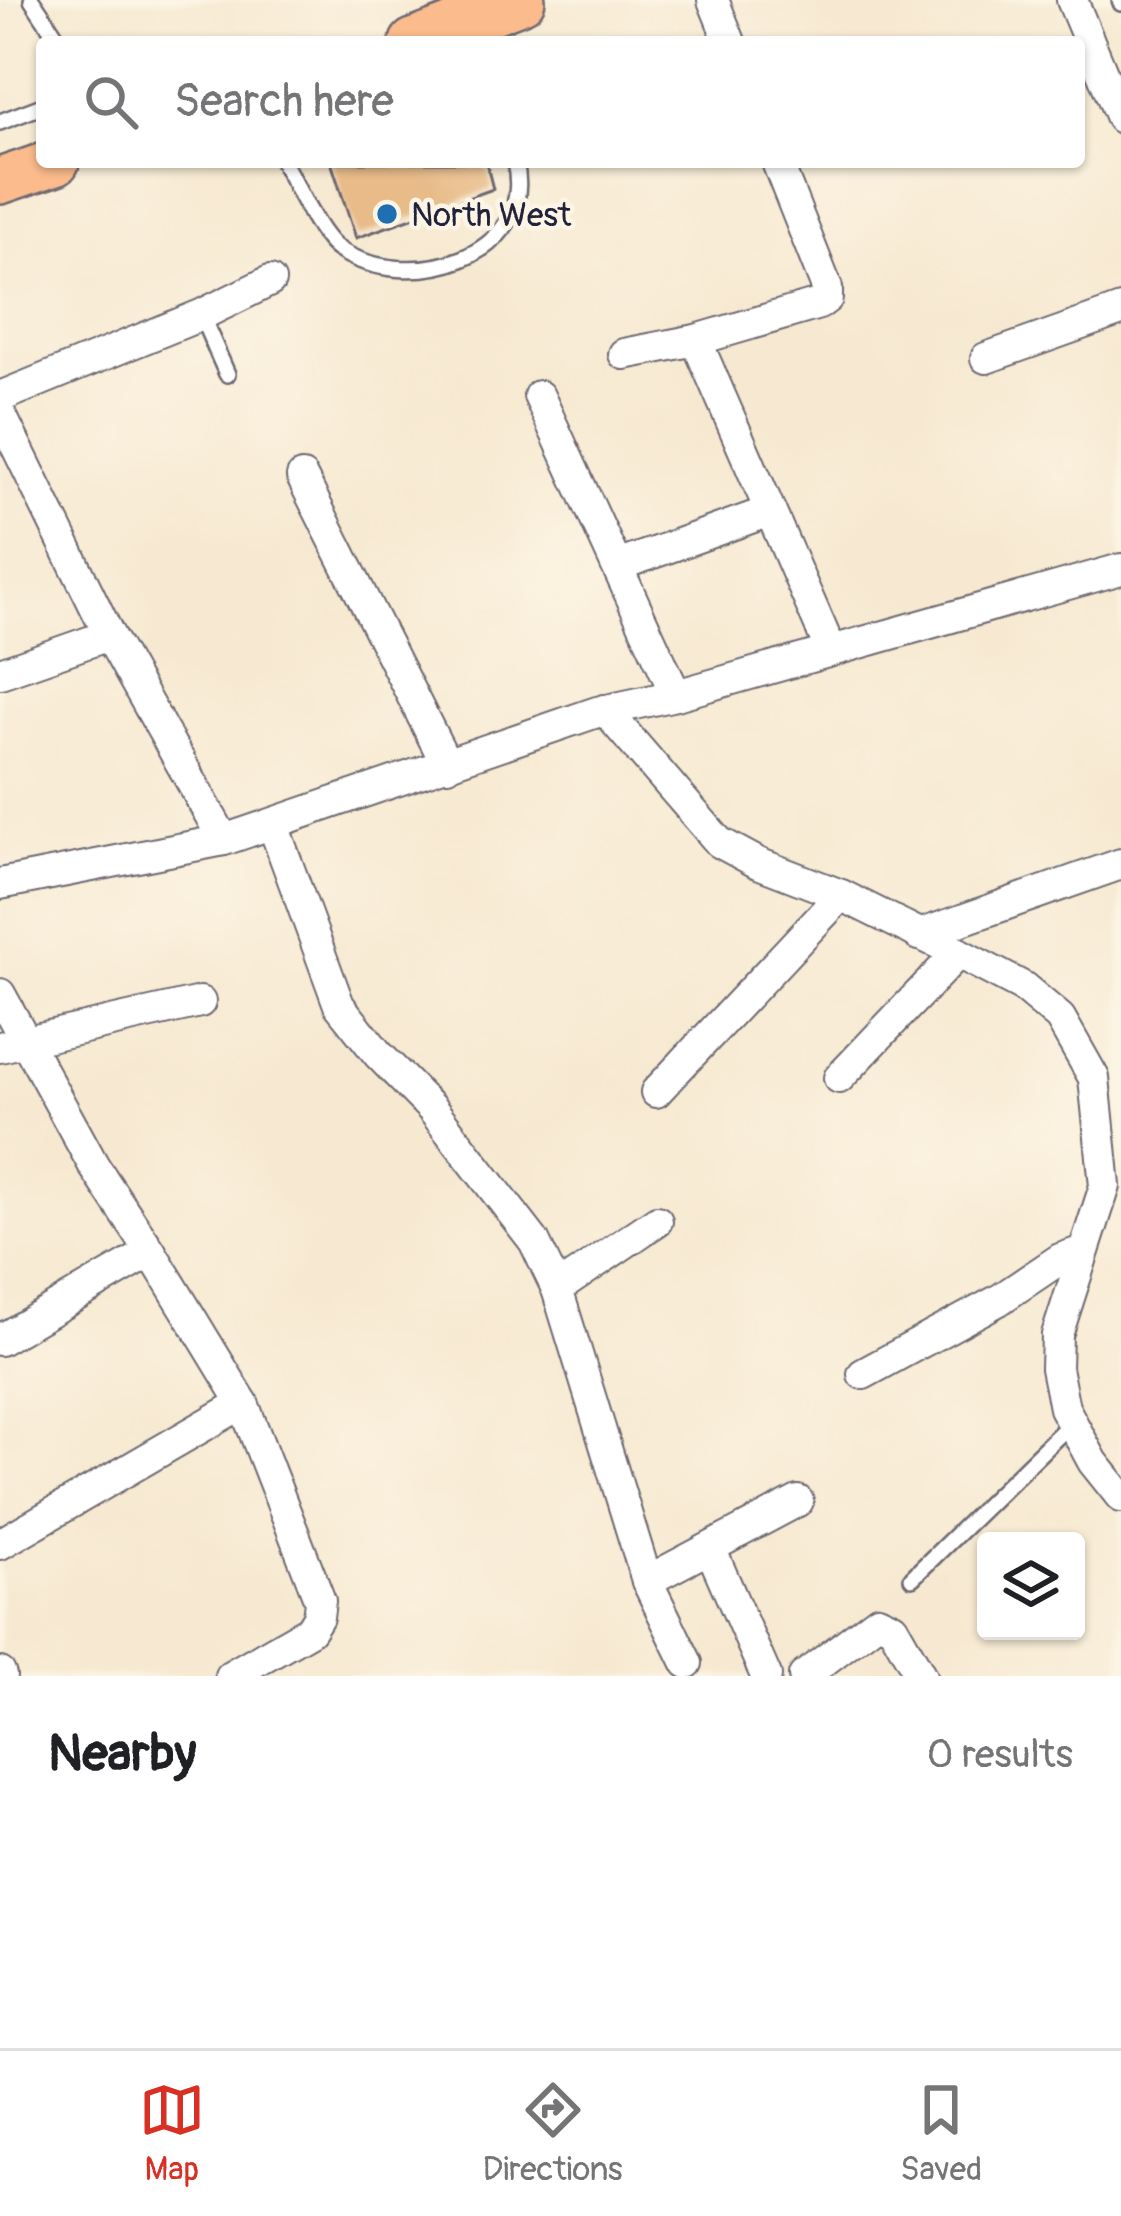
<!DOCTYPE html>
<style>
:root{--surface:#fff;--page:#f2f2f2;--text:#202124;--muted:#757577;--line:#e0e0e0;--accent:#d93025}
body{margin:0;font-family:Pangolin,sans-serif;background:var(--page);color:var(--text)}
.controls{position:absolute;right:36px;bottom:36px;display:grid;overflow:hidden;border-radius:12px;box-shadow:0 3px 9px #0004}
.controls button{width:108px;height:108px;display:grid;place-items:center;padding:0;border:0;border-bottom:3px solid var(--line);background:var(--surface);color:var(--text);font:60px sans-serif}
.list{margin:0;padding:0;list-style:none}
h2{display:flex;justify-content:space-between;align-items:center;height:156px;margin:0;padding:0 48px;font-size:51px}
h2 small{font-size:39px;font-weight:400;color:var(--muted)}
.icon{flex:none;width:66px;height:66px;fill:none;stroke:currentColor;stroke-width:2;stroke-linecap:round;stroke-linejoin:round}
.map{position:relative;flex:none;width:1121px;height:1676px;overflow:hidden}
.search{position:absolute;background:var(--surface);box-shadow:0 3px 9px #0004;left:36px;right:36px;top:36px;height:132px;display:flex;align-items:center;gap:30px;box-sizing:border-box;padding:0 42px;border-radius:12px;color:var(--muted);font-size:45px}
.sheet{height:372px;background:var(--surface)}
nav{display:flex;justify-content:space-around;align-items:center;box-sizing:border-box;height:168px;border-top:3px solid var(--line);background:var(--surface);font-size:33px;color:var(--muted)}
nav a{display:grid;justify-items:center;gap:6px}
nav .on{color:var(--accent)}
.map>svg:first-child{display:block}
.building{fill:#e8bb89}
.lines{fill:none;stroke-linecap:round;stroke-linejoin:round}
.lane-casing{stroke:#6d6870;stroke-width:20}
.street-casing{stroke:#6d6870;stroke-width:34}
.primary-casing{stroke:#6d6870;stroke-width:50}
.lane{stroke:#fff;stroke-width:15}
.street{stroke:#fff;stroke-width:30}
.primary{stroke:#fbbb8c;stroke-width:45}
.poi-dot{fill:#1f6fb2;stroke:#fcf5e5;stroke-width:4.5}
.labels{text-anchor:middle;stroke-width:9;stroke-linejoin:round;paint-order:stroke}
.poi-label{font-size:33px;fill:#22223b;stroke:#fcf5e5;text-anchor:start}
</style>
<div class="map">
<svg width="1121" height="1676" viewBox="0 0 1121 1676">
<rect width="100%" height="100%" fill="#fcf5e5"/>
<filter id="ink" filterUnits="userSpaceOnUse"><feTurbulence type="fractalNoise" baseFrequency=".00833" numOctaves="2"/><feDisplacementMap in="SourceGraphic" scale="24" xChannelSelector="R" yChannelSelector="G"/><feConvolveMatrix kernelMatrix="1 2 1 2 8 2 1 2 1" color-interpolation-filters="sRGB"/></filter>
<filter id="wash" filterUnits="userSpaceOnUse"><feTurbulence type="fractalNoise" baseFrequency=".004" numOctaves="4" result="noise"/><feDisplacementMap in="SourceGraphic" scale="48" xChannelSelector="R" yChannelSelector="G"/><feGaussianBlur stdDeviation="2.7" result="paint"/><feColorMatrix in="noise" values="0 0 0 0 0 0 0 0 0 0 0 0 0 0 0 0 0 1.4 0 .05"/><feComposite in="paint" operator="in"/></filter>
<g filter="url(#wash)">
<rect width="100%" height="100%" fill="#f7e9d1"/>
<g id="blocks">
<polygon class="building" points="331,162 486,162 493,189 356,238"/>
</g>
</g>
<g filter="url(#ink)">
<use href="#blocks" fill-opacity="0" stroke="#6d6870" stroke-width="3"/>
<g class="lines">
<defs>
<g id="lane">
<polyline points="32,0 60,42"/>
<polyline points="1120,0 1121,3"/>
<polyline points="0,122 42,106"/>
<path d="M 283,162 C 295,183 319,236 338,249 C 407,295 538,259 515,162"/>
<polyline points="201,315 227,374"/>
<polyline points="912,1578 1072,1422"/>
</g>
<g id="street">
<polyline points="713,0 730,42"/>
<polyline points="1072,0 1121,118"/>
<polyline points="696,340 831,651"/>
<polyline points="624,354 696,340 819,304 827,298 827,288 777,162"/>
<polyline points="986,358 1121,310"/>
<polyline points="539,396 676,695"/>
<polyline points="0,397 201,315 270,281"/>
<polyline points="0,413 109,635 224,840"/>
<polyline points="302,477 447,765"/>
<polyline points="617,566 770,511"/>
<polyline points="0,673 109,635"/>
<polyline points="605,710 719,842 758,863 841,895 958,953 1023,987 1060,1018 1094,1078 1105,1186 1057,1335 1056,1368 1064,1408 1093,1462 1121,1497"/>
<polyline points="273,825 339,1005 378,1054 432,1109 534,1241 557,1289 647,1581 687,1663"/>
<polyline points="0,884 224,840 597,712 676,695 1121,569"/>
<polyline points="919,935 1121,864"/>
<polyline points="0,994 94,1166 151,1252 243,1403 320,1601 318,1617 310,1630 230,1676"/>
<polyline points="0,1047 200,1002"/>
<polyline points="839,1078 958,953"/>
<polyline points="656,1092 841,895"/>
<polyline points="557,1289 657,1221"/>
<polyline points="0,1340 151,1252"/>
<polyline points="863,1374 999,1300 1060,1259 1083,1251"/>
<polyline points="0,1544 243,1403"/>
<polyline points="710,1548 766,1676"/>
<polyline points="647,1581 798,1501"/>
<polyline points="0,1673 1,1676"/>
<polyline points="804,1676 878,1620 893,1627 921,1676"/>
</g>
<g id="primary">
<polyline points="413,42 522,0"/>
<polyline points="0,181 56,162"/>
</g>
</defs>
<use href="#lane" class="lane-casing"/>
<use href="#street" class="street-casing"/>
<use href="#primary" class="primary-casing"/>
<use href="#lane" class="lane"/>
<use href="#street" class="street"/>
<use href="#primary" class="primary"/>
</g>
</g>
<circle class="poi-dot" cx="387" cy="214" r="12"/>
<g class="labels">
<g class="poi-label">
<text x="411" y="226">North West</text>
</g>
</g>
</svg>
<div class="controls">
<button><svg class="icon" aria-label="layers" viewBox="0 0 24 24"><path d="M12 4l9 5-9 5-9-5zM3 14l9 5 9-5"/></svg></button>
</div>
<div class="search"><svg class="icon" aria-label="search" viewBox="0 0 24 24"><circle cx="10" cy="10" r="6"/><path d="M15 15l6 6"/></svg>Search here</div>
</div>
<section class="sheet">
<h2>Nearby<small>0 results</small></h2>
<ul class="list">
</ul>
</section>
<nav>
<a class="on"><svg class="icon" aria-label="map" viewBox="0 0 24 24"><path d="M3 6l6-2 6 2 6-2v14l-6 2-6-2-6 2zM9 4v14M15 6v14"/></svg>Map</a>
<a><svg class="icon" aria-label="directions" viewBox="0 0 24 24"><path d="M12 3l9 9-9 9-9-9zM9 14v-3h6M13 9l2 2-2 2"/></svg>Directions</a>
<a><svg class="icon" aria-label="saved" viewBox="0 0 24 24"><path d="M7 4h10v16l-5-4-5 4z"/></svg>Saved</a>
</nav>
